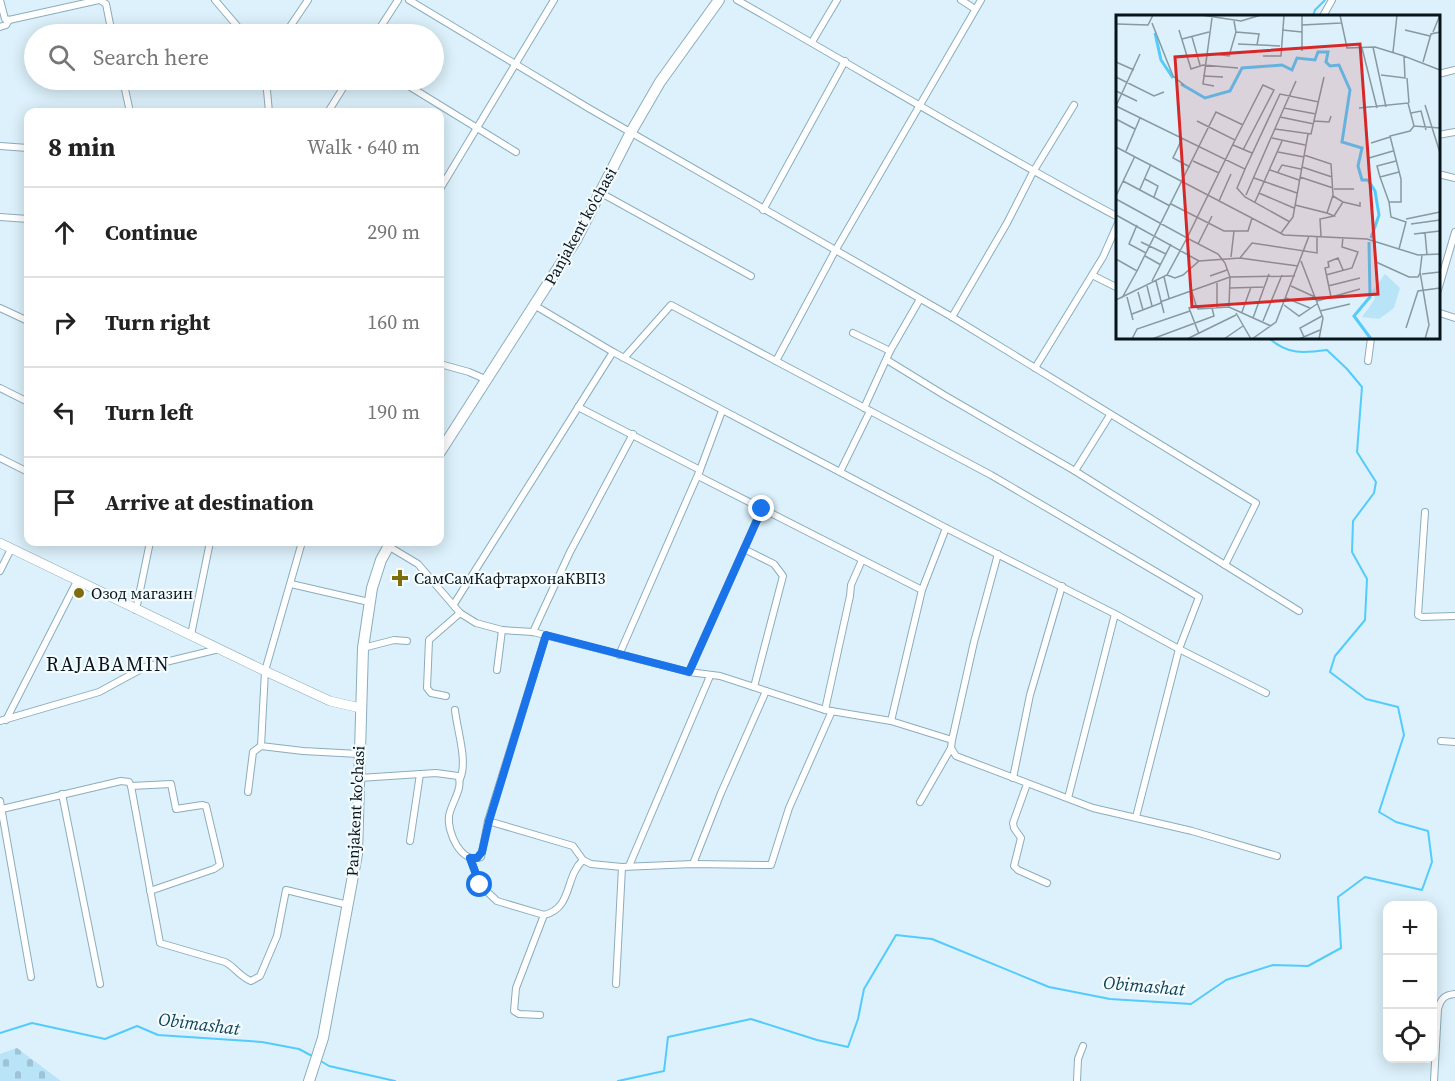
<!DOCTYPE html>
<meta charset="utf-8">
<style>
:root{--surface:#fff;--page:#f6f6f6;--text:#222;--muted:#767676;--line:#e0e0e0}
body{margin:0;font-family:"Source Serif 4",serif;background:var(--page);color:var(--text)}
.controls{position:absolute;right:18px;bottom:18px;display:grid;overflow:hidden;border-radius:12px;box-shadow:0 3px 15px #0003}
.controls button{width:54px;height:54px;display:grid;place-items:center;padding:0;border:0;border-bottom:2px solid var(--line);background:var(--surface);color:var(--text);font:30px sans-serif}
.stop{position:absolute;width:18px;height:18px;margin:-14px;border:4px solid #1a73e8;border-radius:50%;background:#fff}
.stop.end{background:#1a73e8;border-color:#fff;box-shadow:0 2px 6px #0008}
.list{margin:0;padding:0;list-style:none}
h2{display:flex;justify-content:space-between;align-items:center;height:78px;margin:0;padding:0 24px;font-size:26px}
h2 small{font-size:20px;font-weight:400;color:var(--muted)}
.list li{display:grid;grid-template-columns:39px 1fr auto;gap:18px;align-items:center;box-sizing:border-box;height:90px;padding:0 24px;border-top:2px solid var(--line)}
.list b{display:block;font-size:22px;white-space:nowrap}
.list em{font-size:20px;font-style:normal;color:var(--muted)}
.icon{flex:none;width:33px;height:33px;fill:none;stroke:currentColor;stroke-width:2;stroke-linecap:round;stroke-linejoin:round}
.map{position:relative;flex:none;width:1455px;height:1081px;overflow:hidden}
.search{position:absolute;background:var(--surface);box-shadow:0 3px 15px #0003;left:24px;top:24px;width:420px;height:66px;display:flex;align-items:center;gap:15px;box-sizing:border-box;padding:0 21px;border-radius:33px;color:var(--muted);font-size:22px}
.panel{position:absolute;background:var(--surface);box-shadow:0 3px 15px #0003;left:24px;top:108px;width:420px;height:438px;border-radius:12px}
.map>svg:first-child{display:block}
.cemetery{fill:url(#cemetery-stones)}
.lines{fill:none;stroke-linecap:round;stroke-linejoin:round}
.stream{stroke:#53cbfc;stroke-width:2}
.minor-casing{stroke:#8badbd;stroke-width:8}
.secondary-casing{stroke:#8badbd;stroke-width:10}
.primary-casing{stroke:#8badbd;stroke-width:12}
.minor{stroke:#fff;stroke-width:6}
.secondary{stroke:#fff;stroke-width:9}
.primary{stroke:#fff;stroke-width:10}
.route{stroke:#1a73e8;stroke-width:8}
.poi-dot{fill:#7d6e0b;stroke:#f4fbff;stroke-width:2}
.labels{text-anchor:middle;stroke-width:4.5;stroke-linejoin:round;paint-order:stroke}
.street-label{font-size:16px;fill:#07141a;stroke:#f4fbff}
.poi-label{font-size:16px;fill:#07141a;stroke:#f4fbff;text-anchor:start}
.water-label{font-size:18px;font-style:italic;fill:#093f53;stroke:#f4fbff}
.quarter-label{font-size:20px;letter-spacing:1.5px;fill:#07141a;stroke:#f4fbff}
.inset-river{fill:none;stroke:#53cbfc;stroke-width:3}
.inset-road{fill:none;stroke:#8799a1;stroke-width:1.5}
.view{fill:#d62828;fill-opacity:0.15;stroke:#d62828;stroke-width:3}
.inset-edge{fill:none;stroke:#07141a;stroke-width:3}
</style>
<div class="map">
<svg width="1455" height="1081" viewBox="0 0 1455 1081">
<defs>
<pattern id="cemetery-stones" width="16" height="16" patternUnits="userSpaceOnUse" patternTransform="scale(1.5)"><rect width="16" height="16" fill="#b9e4f8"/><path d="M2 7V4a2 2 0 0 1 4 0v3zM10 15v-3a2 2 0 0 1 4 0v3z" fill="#9ec3d4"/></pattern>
</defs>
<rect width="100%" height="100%" fill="#dcf1fb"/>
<polygon class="cemetery" points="17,1048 61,1081 0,1081 0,1054"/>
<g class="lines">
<g class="stream">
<polyline points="1313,16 1315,10 1325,0"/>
<polyline points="0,1033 32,1023 105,1039 137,1026 158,1035 262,1042 299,1049 314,1057"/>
<polyline points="319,1060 329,1066 395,1081"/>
<path d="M 618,1081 L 664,1071 L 668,1037 L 751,1019 L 817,1040 L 848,1047 L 858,1019 L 864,989 L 896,935 L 932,939 L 1049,987 L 1110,999 L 1191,1004 L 1226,980 L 1273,965 L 1308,966 L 1341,948 L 1338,897 L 1365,877 L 1422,890 L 1432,862 L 1428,831 L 1396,822 L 1379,812 L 1404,735 L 1398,707 L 1366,699 L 1330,672 L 1335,656 L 1365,620 L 1367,579 L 1352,552 L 1353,521 L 1374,493 L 1376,482 L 1357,452 L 1362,387 L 1347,369 L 1327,350 C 1304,353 1287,355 1269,338"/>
</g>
<defs>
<g id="minor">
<polyline points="0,0 5,19 9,20 99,0"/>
<polyline points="100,0 106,4 112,34"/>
<polyline points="215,0 244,34"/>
<polyline points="409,0 590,109 952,317 1007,223 1033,172 1074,105"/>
<path d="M 737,0 C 864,72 988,148 1118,217"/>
<polyline points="961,0 975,9"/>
<polyline points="1323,16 1332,0"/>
<polyline points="0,27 6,25 9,20"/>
<polyline points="285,34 308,0"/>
<polyline points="376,34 398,0"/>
<polyline points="812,42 837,0"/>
<polyline points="1438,74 1455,70"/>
<polyline points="123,80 130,112"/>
<polyline points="266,80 269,112"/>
<polyline points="399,80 516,152"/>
<polyline points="328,112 348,80"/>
<polyline points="1438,135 1455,132"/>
<polyline points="0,146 28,148"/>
<polyline points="1438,174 1455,178"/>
<polyline points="440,189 554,0"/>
<polyline points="601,193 751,276"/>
<polyline points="763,210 845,61"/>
<polyline points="0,217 28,219"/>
<polyline points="1092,275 1118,288"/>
<polyline points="1438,290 1455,232"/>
<polyline points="534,305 613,352"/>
<polyline points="0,308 28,321"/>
<polyline points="1438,311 1440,313 1455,318"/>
<polyline points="853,333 890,351"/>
<polyline points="624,358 946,528 1115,614 1068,798"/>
<polyline points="887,360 944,395 1075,471 1225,565 1256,503 952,317"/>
<polyline points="776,361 991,475 1199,597 1179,649 1136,817"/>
<polyline points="1368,361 1371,338"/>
<polyline points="440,364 469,372 487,380"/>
<polyline points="1035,368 1103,257 1118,223"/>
<polyline points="0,388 28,402"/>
<polyline points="578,407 700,470 698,476 922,590"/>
<polyline points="864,408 890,351 920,299"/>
<polyline points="0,458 28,472"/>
<polyline points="1075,471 1110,415"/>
<polyline points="840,472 870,411"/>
<polyline points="1425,512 1418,615 1422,617 1455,616"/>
<polyline points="302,542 265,671 261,746 303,751 359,754"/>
<polyline points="388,546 418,564 460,613 476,623 502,630 533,632 689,672 720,676 825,710 891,721 952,740"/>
<polyline points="744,549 774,564 783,576 754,687"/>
<polyline points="998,554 974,642 952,740 951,748 956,756 1093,808 1192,831 1277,856"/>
<polyline points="1225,565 1299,611"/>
<polyline points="0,571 11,549"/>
<polyline points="291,584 369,602"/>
<polyline points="454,604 613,352 624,358 671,305 776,361 835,251 981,0"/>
<polyline points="136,610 150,542"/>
<polyline points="1115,614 1179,649 1266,693"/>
<polyline points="533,632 570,552 633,434"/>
<polyline points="191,635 210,542"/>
<polyline points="546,635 488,821 573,846 583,860 591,864 622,867 693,864 771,865 789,808 832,711"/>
<polyline points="363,648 394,640 407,641"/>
<polyline points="619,655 700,470 722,411"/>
<polyline points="497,670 502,630"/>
<polyline points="689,672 762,509"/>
<polyline points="446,696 431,693 427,688 429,640 460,613"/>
<path d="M 455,710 C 457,730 468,761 460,779"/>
<polyline points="825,710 850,596 851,585 862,560"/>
<polyline points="6,720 77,581"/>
<polyline points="0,721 99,692 145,667 219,649"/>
<polyline points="891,721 922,590 946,528"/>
<polyline points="1441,741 1455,742"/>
<path d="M 359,778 L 436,773 L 458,776 C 464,788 451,803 449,816 C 447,832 461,865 481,857 L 488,821"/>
<polyline points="1013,778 1030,695 1062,586"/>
<polyline points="1027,784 1013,823 1014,828 1021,838 1014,866 1018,870 1047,883"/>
<path d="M 131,786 L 160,943 L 225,962 C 235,967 239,976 251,981 L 260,976 L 277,936 L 286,890 L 348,905"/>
<polyline points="248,792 253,752 261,746"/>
<polyline points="62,794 100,984"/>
<polyline points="0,801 31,977"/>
<polyline points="920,802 951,748"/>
<polyline points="2,809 121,781 129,782 131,786 171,784 176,809 202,805 206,806 220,865 214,869 150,891"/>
<polyline points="410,841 420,774"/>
<path d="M 470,858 L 480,885 L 497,901 L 544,915 C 573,908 564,878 583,860"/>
<polyline points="693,864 721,793 766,691"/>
<polyline points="629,866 710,676"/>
<polyline points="616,984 622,867"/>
<polyline points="540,1015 519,1014 514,1011 516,988 544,915"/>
<polyline points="1077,1081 1078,1059 1083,1046"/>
<path d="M 1434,1081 L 1438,1009 C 1441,998 1445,995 1455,994"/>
</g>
<polyline id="secondary" points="0,543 265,671 330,701 360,708"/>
<g id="primary">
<polyline points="440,452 576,240 631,132 660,82 719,0"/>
<polyline points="309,1081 323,1038 357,854 363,648 372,588 381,560 391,542"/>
</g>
</defs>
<use href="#minor" class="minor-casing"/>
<use href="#secondary" class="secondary-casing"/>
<use href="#primary" class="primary-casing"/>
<use href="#minor" class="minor"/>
<use href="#secondary" class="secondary"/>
<use href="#primary" class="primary"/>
</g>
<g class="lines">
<polyline class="route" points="480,885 470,858 477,858 482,852 489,821 546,635 689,672 762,509"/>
</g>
<g class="poi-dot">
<path d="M397 569h6v6h6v6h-6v6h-6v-6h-6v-6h6z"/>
<circle cx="79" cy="593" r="6"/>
</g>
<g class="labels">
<g class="street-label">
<text transform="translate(580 226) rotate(-61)" y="6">Panjakent ko'chasi</text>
<text transform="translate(355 811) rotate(-87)" y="6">Panjakent ko'chasi</text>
</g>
<g class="poi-label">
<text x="414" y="584">СамСамКафтархонаКВП3</text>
<text x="91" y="599">Озод магазин</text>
</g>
<g class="water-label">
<text transform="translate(1144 986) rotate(5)" y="6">Obimashat</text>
<text transform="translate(199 1024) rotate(7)" y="6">Obimashat</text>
</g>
<g class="quarter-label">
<text x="108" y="671">RAJABAMIN</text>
</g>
</g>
<g transform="translate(1116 15)">
<rect width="324" height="324" fill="#dcf1fb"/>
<path d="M 269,259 L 284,273 L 278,293 L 263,304 L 246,302 L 259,284 L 256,276 Z" fill="#b9e4f8"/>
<path class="inset-river" d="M 39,18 L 45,45 L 57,63M 65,69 L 89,83 L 114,76 L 126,53 L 166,50 L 176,55 L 181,43 L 199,45 L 202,37 L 212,37 L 210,47 L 214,51 L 223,50 L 234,75 L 226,127 L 246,133 L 242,151 L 246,165 L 252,165 L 259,176 L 263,200 L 255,223M 253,227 L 254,282 L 238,301 L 255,324"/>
<path class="inset-road" d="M 85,0 L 125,6 L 145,0M 224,0 L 231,33 L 259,32 L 288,41M 96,3 L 87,69 L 98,71M 36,8 L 57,61 L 68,70M 1,9 L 32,10 L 37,0M 186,10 L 225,8M 63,15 L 75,54 L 87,50 L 122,53M 166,15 L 186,17M 289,15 L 314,21M 120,17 L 143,19 L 141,30M 317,17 L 324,0M 76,22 L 84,50M 66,24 L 93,17M 122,29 L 164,31M 257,32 L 270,92M 246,33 L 261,93M 186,36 L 186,0M 277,37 L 281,0M 99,39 L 113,41 L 120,17 L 118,6M 147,41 L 165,41 L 168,0M 0,47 L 18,55M 307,47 L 315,19 L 324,17M 265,60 L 289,63 L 288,41 L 324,55M 87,61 L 107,62M 0,62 L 38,81 L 48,77M 291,63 L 293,88M 0,76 L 21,86M 309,90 L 324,138M 0,91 L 129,154 L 121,173 L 129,182 L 174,207M 0,91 L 24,39M 168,93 L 180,66M 243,93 L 292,88 L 298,111 L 324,113M 295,98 L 305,96 L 310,115M 164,102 L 198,109M 0,104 L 19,114M 198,106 L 213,107 L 215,101M 159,114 L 195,119 L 208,62M 156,123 L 189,130M 66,124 L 57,143 L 74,152M 119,125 L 147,70 L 158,75 L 127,135M 255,128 L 274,122M 117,130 L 136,138M 0,132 L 168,220 L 251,224 L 302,240 L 324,239M 10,136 L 24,103M 162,137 L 188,142M 253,143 L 277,136M 77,146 L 103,158M 186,152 L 216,162M 129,154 L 164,79 L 203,87M 154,155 L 183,165M 162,157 L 166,150 L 185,154M 283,157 L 264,162 L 273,187 L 285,187 L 285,164 L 274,121 L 294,116 L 298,111M 184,162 L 217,173M 264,162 L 261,151 L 280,146M 138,163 L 181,178M 29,164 L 42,171 L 38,182M 7,166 L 54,191M 24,174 L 35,149M 218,174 L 238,174M 143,178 L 178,193M 130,180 L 168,93 L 200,99M 0,181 L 19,141M 217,181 L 227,187 L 218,201M 0,184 L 71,223 L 119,125 L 81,106M 103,186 L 115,159M 139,187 L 166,126M 227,187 L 244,191 L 244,187M 273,187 L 275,202 L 290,207 L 283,234M 55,189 L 108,216 L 132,216 L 136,203M 179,190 L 211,198 L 217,180 L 215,149 L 188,140M 0,200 L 83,246M 290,204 L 324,197M 295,209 L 324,205M 21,210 L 13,229 L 30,238M 165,218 L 177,202 L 192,119M 309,218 L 311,240M 298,219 L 324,216M 205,221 L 204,204 L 218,201 L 211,198M 25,227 L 50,239M 82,229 L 96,201M 306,240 L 304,257 L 313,310 L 309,324M 29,241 L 45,250M 115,242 L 118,216M 124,243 L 182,251M 0,244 L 21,256 L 100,97 L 127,110M 185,246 L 207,303 L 203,324M 260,247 L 293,262 L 302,262 L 304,258M 306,259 L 324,257M 51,260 L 59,263 L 67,260 L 83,246 L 124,243 L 136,228 L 201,238 L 201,222M 210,260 L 236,253 L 242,237 L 226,232 L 227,222M 94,261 L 111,255M 48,262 L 53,283M 36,266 L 55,229M 40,266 L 48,298M 31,271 L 36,291M 175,271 L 199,282M 212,271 L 244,263M 114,273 L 149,272M 75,274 L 80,290 L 73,293 L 83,319M 22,277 L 27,295M 11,282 L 17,305M 215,282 L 209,253 L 213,252 L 212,247 L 222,243 L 227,255M 6,283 L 21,256M 170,283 L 194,293M 0,285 L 51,260 L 71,223 L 102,239 L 109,248 L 114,262 L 113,292M 201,286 L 244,274M 44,287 L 114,262 L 179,261M 80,290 L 82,294 L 113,292 L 155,311M 168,290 L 183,301 L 201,289M 101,293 L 101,266M 204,296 L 234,289M 126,297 L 135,272M 120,298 L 135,324M 16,299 L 45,288M 137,303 L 153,259M 147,306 L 166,260M 290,313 L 302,276 L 324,273M 188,322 L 184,313 L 206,301M 16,324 L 21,314 L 74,296M 36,324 L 98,301 L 96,293M 71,324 L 120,300M 108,324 L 127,311M 136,324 L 160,307 L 193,221M 183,324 L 204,315"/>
<path class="view" d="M 244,29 L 262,279 L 76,292 L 59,42 Z"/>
<rect width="324" height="324" class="inset-edge"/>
</g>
</svg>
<div class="controls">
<button>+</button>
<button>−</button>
<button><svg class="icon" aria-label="locate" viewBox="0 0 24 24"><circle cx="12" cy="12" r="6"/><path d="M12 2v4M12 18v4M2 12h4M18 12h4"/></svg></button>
</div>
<div class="stop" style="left:480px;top:885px"></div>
<div class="stop end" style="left:762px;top:509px"></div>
<div class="search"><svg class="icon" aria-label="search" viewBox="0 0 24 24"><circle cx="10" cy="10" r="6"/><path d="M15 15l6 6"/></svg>Search here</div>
<section class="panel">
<h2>8 min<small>Walk · 640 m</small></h2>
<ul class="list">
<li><svg class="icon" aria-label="ahead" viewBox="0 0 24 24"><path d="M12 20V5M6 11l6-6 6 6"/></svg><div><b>Continue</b></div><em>290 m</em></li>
<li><svg class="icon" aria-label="right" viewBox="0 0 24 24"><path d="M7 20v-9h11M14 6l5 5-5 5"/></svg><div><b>Turn right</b></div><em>160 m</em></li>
<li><svg class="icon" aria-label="left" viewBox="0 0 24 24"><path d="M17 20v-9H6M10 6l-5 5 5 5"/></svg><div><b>Turn left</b></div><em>190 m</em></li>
<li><svg class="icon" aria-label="arrive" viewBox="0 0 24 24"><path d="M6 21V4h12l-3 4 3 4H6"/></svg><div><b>Arrive at destination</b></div></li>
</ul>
</section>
</div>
